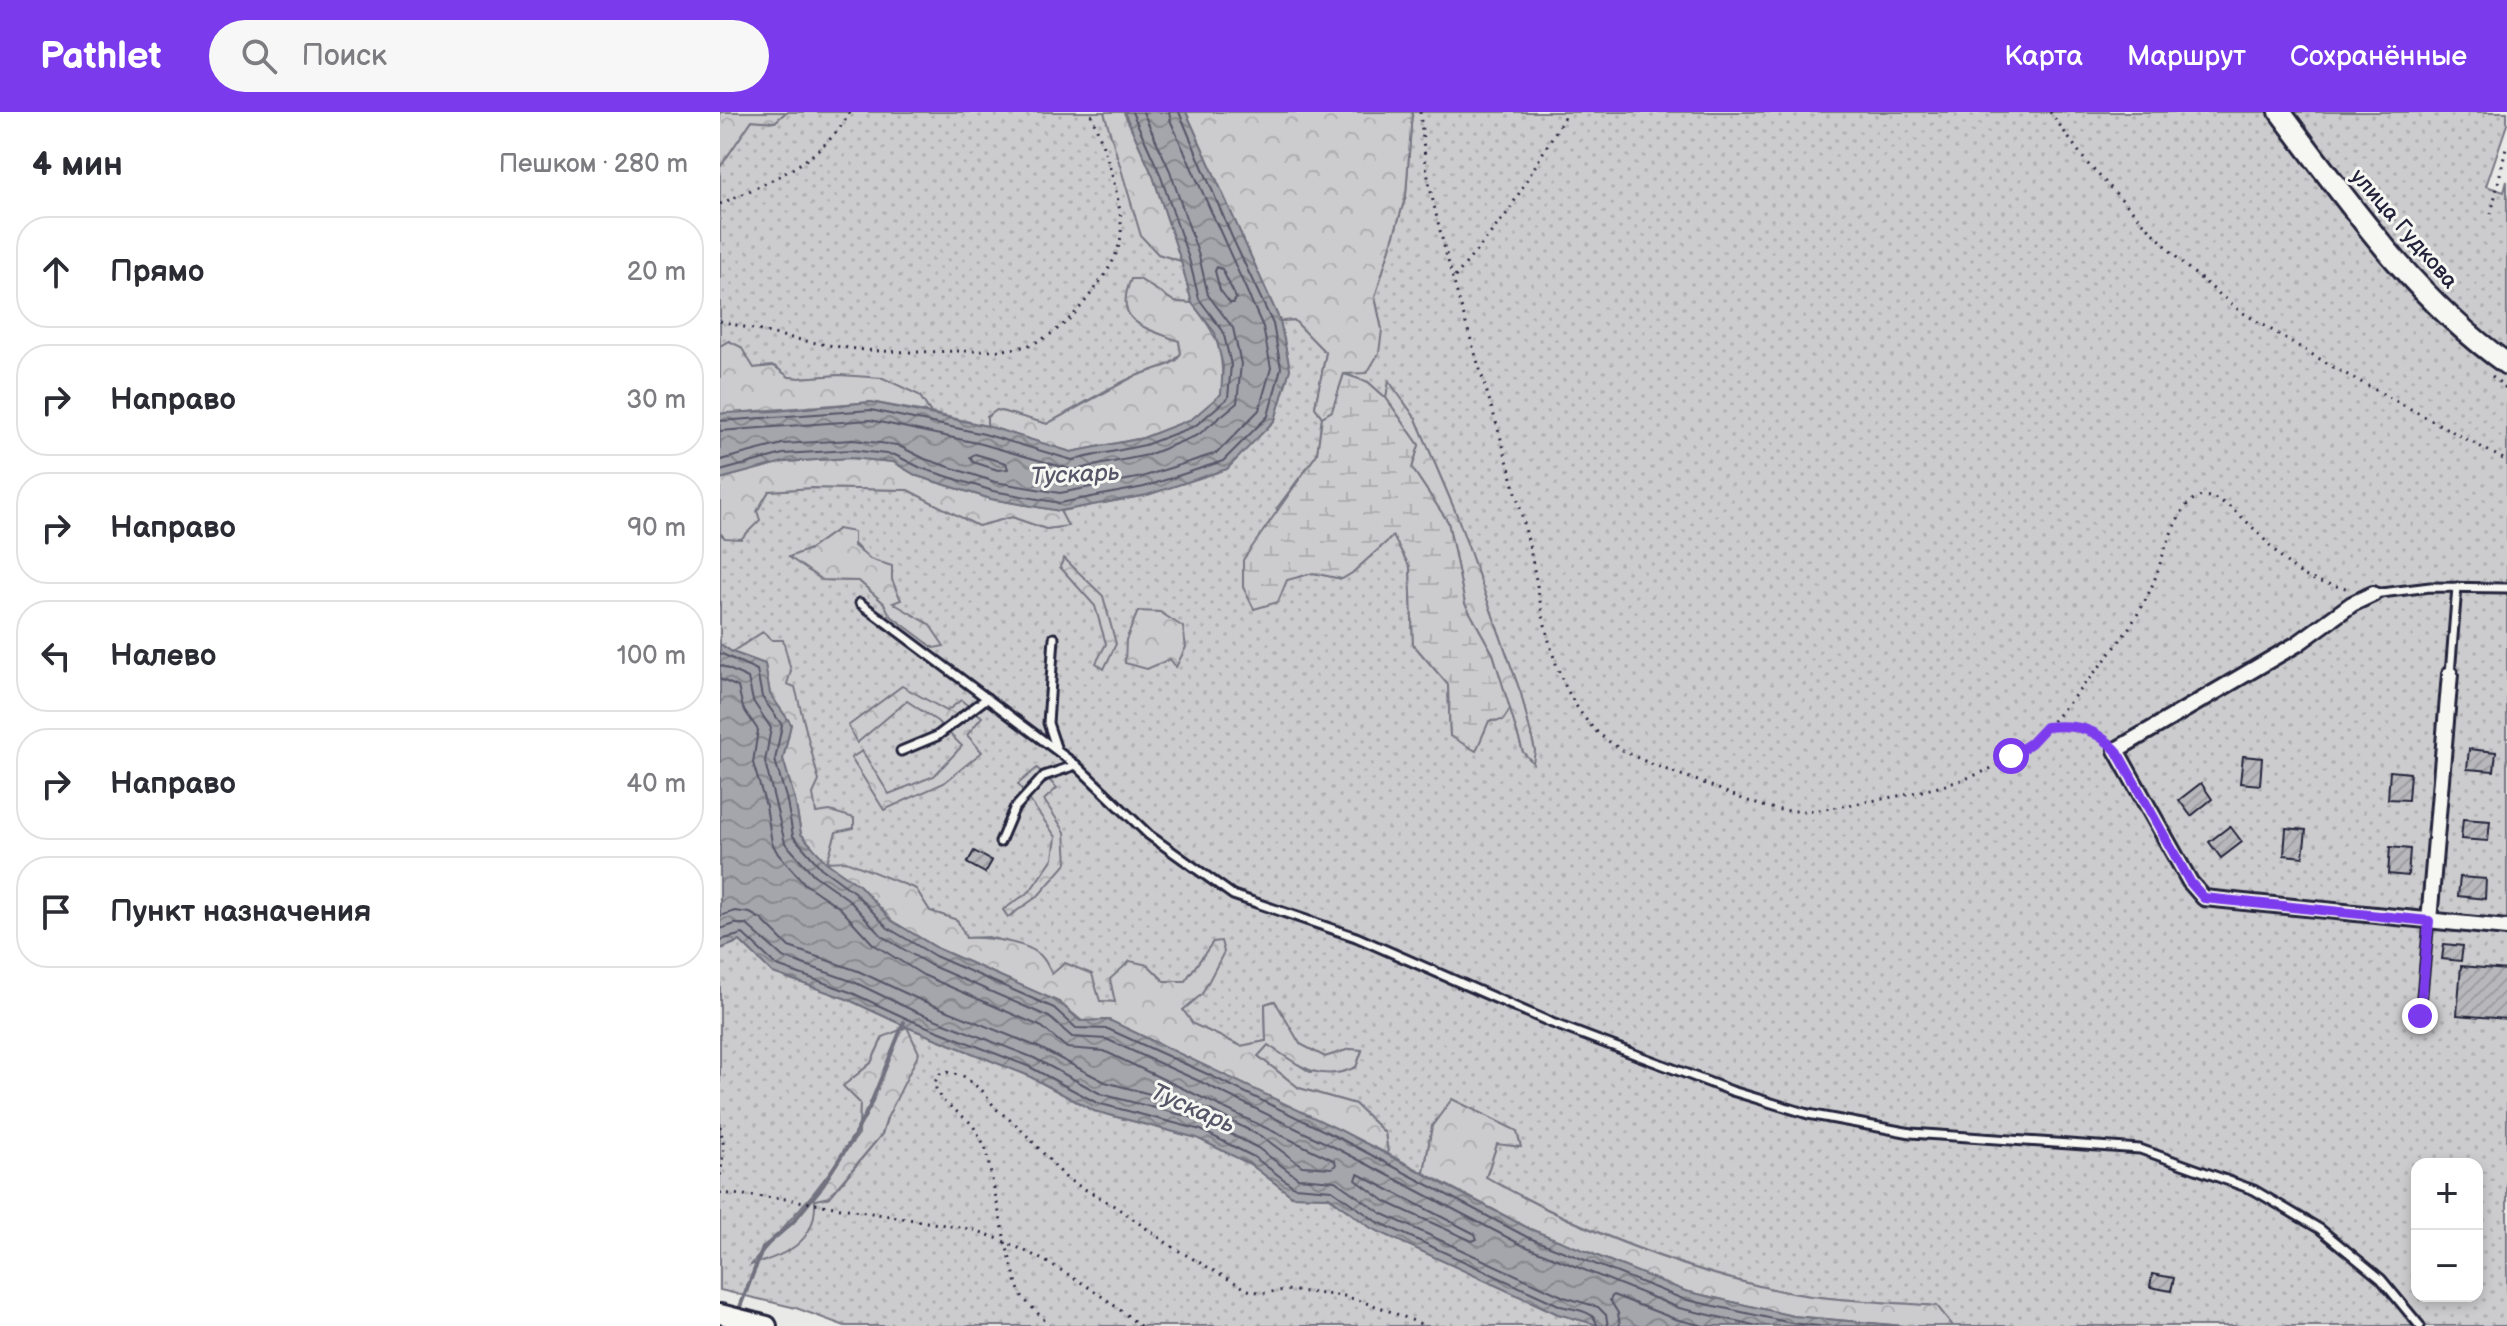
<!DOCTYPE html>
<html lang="ru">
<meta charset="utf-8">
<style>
:root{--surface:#fff;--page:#f7f7f7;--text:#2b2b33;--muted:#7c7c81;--line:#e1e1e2;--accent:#7c3aed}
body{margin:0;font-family:"Balsamiq Sans",sans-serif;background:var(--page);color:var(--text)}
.controls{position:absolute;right:24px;bottom:24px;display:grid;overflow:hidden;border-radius:16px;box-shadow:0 4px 12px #0003}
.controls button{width:72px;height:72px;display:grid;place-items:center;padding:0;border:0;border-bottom:2px solid var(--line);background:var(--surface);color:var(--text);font:40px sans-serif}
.stop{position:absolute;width:24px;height:24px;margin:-18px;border:6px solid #7c3aed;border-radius:50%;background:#fff}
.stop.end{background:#7c3aed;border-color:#fff;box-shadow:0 2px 8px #0008}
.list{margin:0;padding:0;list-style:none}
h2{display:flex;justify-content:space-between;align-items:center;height:104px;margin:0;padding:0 32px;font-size:34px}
h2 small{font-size:26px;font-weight:400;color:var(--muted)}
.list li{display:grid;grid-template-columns:52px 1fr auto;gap:24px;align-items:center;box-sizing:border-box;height:112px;margin:0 16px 16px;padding:0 16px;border:2px solid var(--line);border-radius:32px}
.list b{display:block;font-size:30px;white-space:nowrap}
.list em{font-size:26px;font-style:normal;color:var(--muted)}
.icon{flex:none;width:44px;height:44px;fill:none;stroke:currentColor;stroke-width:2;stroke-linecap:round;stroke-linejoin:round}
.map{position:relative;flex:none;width:1787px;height:1214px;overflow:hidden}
header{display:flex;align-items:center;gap:48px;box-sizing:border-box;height:112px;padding:0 40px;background:var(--accent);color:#fff}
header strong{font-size:38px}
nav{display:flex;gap:44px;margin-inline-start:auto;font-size:28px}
.search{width:560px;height:72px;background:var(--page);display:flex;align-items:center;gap:20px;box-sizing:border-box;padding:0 28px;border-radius:44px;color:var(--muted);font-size:30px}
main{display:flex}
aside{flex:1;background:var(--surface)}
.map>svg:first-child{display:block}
.grass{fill:url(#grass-dots);stroke:#777784;stroke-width:2;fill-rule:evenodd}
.forest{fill:url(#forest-crowns);stroke:#777784;stroke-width:2}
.wetland{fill:url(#wetland-marsh);stroke:#777784;stroke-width:2}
.water{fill:url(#water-waves);stroke:#71717f;stroke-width:2}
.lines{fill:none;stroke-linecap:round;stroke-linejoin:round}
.shore{stroke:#565668;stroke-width:2}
.stream{stroke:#71717f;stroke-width:4}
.building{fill:url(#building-hatch);stroke:#22223b;stroke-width:2}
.service-casing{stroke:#22223b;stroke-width:13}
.minor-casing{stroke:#22223b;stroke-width:20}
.secondary-casing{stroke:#22223b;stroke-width:24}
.primary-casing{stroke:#22223b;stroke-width:26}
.path{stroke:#22223b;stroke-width:3;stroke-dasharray:2 6;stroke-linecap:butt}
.service{stroke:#f6f6f2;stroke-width:7}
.minor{stroke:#f6f6f2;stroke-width:14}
.secondary{stroke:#f6f6f2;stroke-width:18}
.primary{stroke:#f6f6f2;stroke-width:20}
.route{stroke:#7c3aed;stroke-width:10}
.labels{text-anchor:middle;stroke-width:6;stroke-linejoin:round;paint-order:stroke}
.street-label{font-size:22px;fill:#22223b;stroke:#f6f6f2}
.water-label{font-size:24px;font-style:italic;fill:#565668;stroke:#f6f6f2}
</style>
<header>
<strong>Pathlet</strong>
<div class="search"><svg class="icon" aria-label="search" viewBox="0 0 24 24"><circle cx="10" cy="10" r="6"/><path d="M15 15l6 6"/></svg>Поиск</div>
<nav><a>Карта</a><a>Маршрут</a><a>Сохранённые</a></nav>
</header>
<main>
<aside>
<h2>4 мин<small>Пешком · 280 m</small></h2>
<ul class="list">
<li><svg class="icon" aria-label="ahead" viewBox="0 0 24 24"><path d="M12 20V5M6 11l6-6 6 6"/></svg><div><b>Прямо</b></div><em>20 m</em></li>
<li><svg class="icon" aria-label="right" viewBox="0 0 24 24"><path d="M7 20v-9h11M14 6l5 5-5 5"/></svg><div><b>Направо</b></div><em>30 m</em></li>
<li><svg class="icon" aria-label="right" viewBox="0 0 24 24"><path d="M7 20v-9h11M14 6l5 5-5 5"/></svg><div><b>Направо</b></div><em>90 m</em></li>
<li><svg class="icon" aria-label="left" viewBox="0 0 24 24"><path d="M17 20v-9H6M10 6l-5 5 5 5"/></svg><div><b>Налево</b></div><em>100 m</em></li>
<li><svg class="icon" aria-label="right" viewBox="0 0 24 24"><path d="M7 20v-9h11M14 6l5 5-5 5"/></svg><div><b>Направо</b></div><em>40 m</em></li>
<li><svg class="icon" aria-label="arrive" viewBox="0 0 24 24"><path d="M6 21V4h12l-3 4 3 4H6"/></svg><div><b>Пункт назначения</b></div></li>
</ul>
</aside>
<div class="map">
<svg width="1787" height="1214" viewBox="0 0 1787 1214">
<defs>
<pattern id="grass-dots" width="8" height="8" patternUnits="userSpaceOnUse" patternTransform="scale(2)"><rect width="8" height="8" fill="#ccccce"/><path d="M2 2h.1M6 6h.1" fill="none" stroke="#afafb2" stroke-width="1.8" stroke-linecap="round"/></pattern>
<pattern id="forest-crowns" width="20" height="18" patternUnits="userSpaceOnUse" patternTransform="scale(2)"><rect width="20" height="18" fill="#ccccce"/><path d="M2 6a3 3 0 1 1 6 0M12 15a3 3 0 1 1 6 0" fill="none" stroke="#afafb2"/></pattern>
<pattern id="wetland-marsh" width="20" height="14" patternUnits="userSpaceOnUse" patternTransform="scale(2)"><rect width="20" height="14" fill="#ccccce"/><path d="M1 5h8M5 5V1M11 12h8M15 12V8" fill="none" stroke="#afafb2"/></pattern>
<pattern id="water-waves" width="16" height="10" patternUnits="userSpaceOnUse" patternTransform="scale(2)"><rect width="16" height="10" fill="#a5a5ac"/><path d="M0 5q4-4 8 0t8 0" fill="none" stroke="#86868d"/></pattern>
<pattern id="building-hatch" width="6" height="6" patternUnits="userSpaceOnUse" patternTransform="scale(2)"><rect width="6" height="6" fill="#b8b8bc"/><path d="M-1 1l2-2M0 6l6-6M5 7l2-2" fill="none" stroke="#9e9ea2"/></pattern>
</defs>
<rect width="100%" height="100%" fill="#e9e9e7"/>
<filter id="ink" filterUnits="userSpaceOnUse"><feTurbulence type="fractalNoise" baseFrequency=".0125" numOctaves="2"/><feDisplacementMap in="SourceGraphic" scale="16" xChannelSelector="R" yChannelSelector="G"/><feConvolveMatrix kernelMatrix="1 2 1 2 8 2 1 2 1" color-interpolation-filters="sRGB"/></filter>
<g filter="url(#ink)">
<g class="grass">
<path d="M 66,0 L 384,0 L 438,142 L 461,149 L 472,191 L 455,190 L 419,167 L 412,167 C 392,211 426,216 459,229 L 461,241 C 450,257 428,258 411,266 C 382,279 355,297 327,312 L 277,298 L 267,305 L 267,314 L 211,301 L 199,283 L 120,263 L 79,266 L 69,265 L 54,254 L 34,256 L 9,229 L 0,234 L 0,55 L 32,8 L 55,10 Z"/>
<path d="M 692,0 L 1787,0 L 1787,12 L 1766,74 L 1784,80 L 1787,69 L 1787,1214 L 1233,1214 L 1217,1194 C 1169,1190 1113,1189 1066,1180 C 965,1159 856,1116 766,1065 L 777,1032 L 712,1014 L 704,1061 L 668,1042 L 665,1021 L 635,992 L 579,976 L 538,944 L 548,933 L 590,960 L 636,955 L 642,939 L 630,937 L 605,945 L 580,932 L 554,889 L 545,892 L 546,929 L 521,934 L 473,912 L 463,898 L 493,830 L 465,869 L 444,869 L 428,853 L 395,890 L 379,889 L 332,863 L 288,830 L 268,825 L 246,826 L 237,808 L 210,799 L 196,777 L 126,750 L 106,751 L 116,720 L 96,701 L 67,572 L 52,528 L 43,520 L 12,540 L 0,532 L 0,421 L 5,426 L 37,399 L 49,379 L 91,376 L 188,378 L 258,414 L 292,405 L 326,417 L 347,414 L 340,399 L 427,383 L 506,357 L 555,308 L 570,257 L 560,209 L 574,208 L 606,241 L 595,295 L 602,305 L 597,342 L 557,396 L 566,468 L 593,461 L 622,467 L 632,461 L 673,424 L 690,455 L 693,532 L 728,572 L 730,624 L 769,609 L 783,608 L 790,597 L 803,640 L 815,639 L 801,582 L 736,401 L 696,307 L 669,270 L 666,286 L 648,270 L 624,262 L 662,218 L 655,185 L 686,83 ZM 118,417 L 150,447 L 164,491 L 139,469 L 102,468 L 70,445 L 90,437 ZM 1697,1052 L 1757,1052 L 1757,1184 L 1697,1184 Z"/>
<path d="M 20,829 L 53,861 L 127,887 L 187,915 L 307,963 L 374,999 L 477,1026 L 530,1052 L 572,1084 L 608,1085 L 651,1116 L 838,1202 L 882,1214 L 125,1214 L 76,1196 L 0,1178 L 0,837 ZM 163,925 L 167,1006 L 162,1022 L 110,1085 L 95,1088 L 32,1152 L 92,1083 L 139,1022 L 140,991 L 124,974 L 151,951 Z"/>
</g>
<g class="forest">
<polygon points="0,0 66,0 55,10 32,8 0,55"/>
<polygon points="384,0 404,0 433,64 461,149 438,142 421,124"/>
<polygon points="466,0 692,0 686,83 655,185 662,218 659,241 647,261 624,262 612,299 602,305 595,295 606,241 574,208 560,209"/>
<path d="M 411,167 L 419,167 L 455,190 L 472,191 C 499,225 504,238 502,282 L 472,307 L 423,326 L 351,340 L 267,314 L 267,305 L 277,298 L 327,312 L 413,265 L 448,253 L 457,248 L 461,241 L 459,229 C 425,215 392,211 411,167 Z"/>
<polygon points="9,229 21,235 34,256 54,254 69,265 79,266 120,263 163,266 199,283 211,301 151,290 0,302 0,234"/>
<polygon points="669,269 696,307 736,401 801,582 815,639 813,651 803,640 773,542 745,492 728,410 692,356 699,333 666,286"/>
<polygon points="130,346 173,350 197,364 271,387 340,399 348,414 326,417 292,405 258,414 188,378 91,376 49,379 37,399 40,408 21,427 5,426 0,421 0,367 63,350"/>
<polygon points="118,417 134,420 134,434 150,447 172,454 172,468 181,488 173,491 209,512 224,534 214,536 170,503 164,491 139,469 102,468 69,445 90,437"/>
<polygon points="344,446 383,484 396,532 384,557 376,551 386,532 375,494 340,455"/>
<polygon points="418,499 440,500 463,515 466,535 456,555 450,547 427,557 405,551 406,528"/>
<path d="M 43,520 L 52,528 L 63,528 L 71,559 L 67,572 L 75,575 L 99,669 L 93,682 L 96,701 L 110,699 L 134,706 L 134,716 L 116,720 L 107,750 L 126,749 L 196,777 L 210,799 L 237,808 L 246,826 C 266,825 309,830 322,845 C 326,849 329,857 332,862 L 345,851 L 372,862 L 380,889 L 395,890 L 390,867 L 410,849 L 428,853 L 444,869 L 465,869 L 493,830 L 501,829 L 504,840 L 482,882 L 463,898 L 473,912 L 521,934 L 546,929 L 545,892 L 555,889 L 580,932 L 605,945 L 630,937 L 642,938 L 636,955 C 599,972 579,953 548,933 L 538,944 L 579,976 L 635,992 L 665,1021 L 668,1042 L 389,908 L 362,909 L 339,890 L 219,837 L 172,809 L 140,774 L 106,751 L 81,722 L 75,688 L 63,647 L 71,612 L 50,582 L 45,552 L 12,540 Z"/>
<polygon points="182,574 227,599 241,588 262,605 247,623 262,640 224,671 164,698 131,646 142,639 169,682 214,664 242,634 217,609 187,589 137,631 128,614"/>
<polygon points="317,656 337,676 324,688 345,720 347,751 318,784 288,805 283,798 310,779 333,746 336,725 298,672"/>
<path d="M 187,915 L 199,941 L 167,1006 L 162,1022 L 109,1085 L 95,1088 C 97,1130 67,1143 31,1153 L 92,1083 L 139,1022 L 140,991 L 123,974 L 151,951 L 163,925 Z"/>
<path d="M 732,987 L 797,1019 L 801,1035 L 777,1032 L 766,1065 C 855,1116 965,1160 1066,1180 C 1113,1189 1169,1190 1217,1194 L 1233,1214 L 1184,1214 L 1073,1204 L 965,1179 L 810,1117 L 704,1061 L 712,1014 Z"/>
</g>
<polygon class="wetland" points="624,262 648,270 666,286 699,333 692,356 728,410 745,492 773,542 790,597 783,608 769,609 756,639 730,624 728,573 693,532 690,455 673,424 632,461 622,467 593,461 567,468 558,490 534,497 523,475 523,448 597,342 602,305 612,299"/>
<g class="water">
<polygon points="404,0 466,0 560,209 570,257 555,308 507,357 427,383 340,399 271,387 197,364 173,350 130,346 63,350 0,367 0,302 5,301 56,299 151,290 267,314 351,340 423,326 472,307 501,282 503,254 495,221 472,191 461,149 433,64"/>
<polygon points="0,532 12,540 45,552 50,582 71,612 63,647 75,688 81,722 106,750 140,774 172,809 219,837 339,890 360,909 389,908 622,1019 810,1117 965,1179 1073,1204 1184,1214 882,1214 838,1202 651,1116 609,1085 572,1084 530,1052 477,1026 374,999 307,963 187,915 127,887 53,861 20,829 0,837"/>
</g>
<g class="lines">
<g class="shore">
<polygon points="497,155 502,157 516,186 514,191 510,191 500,178 495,159"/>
<polyline points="0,309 151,298 264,322 352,348 425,333 475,314 508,286 511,253 503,219 479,187 469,147 440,62 412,0"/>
<polyline points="0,319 150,308 262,332 353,358 428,343 478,323 517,291 521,252 513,216 488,183 479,144 450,59 423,0"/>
<polygon points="255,342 286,351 288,357 278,358 253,350 250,345"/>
<polyline points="0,348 62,332 133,328 177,333 205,347 275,370 340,381 422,365 497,341 539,298 551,256 543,215 451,10 449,0"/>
<polyline points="0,359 63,342 131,338 175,343 201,356 273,379 340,391 424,375 503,349 548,304 561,256 553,212 512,125 459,0"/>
<polyline points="0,541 37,558 42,585 62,613 55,648 67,689 73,724 101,756 134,780 168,816 215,844 334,896 356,916 388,917 485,961 619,1026 807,1125 963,1187 1071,1211 1099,1214"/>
<polyline points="0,553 28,566 33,589 51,616 45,650 65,731 94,763 128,787 163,825 210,853 329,905 352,925 386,927 481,970 614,1035 802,1133 959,1196 1038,1214"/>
<polyline points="0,567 18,575 23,596 38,618 33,651 46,694 52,731 58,742 85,772 120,796 153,832 203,863 322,915 347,936 384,939 609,1046 615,1049 616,1053 612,1056 582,1054 544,1026 490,998 385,970 318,935 198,887 138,859 69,835 41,807 30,801 15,799 0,804"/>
<polyline points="0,817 15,812 26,812 63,845 134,870 194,899 314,946 381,982 485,1009 538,1036 578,1066 615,1069 661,1101 844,1185 878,1195 886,1203 888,1214"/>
<path d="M 0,828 L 23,822 L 57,854 L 130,880 L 190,908 L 310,955 L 377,991 L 481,1018 L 534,1045 L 574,1075 L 612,1078 L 656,1109 L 841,1194 C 854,1198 876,1198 877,1214"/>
<polygon points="638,1062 755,1122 757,1127 752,1129 666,1090 636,1068"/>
<polyline points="900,1214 898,1201 890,1188 893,1183 955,1207 984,1214"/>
</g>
<polyline class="stream" points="18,1200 43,1136 73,1110 100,1077 134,1024 149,996 184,910"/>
</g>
<g class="building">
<polygon points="1749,637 1776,640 1774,659 1747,657"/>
<polygon points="1523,644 1542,646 1540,673 1520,671"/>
<polygon points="1670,659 1690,661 1688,688 1668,687"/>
<polygon points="1481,671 1492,687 1471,704 1459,688"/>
<polygon points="1743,707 1770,709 1768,729 1741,727"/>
<polygon points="1510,714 1522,730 1501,746 1489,730"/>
<polygon points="1566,716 1586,718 1583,745 1564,743"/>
<polygon points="1670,735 1690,737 1688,764 1668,762"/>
<polygon points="254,739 272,749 265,761 247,751"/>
<polygon points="1740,765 1766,767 1765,787 1738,784"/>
<polygon points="1724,832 1743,834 1741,849 1722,847"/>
<polygon points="1741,854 1787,858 1787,907 1737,903"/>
<polygon points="1432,1162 1454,1166 1451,1179 1430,1175"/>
</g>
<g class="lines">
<defs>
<g id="service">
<polyline points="1653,482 1710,475 1787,476"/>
<polyline points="140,491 356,653 429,723 513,783 636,825 832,911 1012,979 1088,1002 1191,1021 1420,1037 1534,1078 1600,1117 1661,1167 1700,1214"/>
<polyline points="334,526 328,611 337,638"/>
<polyline points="1730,562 1737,475"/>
<polyline points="181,639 217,624 267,586"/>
<polyline points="280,730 294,697 324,664 356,653"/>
<polyline points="1700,904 1709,809"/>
</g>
<g id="minor">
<polyline points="1653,482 1632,492 1577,532 1396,638 1470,770 1484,786 1787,816"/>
<polyline points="1709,809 1730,562"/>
</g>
<polyline id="secondary" points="0,1202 47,1214"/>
<path id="primary" d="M 1560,0 C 1627,89 1695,187 1787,252"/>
</defs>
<use href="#service" class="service-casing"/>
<use href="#minor" class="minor-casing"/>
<use href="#secondary" class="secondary-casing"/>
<use href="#primary" class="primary-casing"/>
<g class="path">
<path d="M 700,0 C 703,26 705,54 711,80 C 736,195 779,306 806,420 C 822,485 824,555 867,609 C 895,644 947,657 986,672 C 1009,681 1031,692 1055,697 C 1082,702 1108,697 1134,692 C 1194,681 1267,671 1314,628 C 1330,614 1343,597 1357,581 C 1387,546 1417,512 1434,469 C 1442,449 1456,392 1478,385 C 1511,376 1555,449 1585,464 C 1599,471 1616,474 1631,477"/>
<polyline points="1330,0 1367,51 1464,153 1520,199 1613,255 1787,349"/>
<path d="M 0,92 C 49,70 103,49 130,0"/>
<polyline points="1771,102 1787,32"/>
<polyline points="735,165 788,100 847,0"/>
<path d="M 0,209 C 45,220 91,232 137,237 C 170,241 206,240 240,239 C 264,239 290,240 312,232 C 340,220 358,200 375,176 C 386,162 396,147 400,129 C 407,100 382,27 370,0"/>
<polyline points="1772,264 1787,277"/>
<path d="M 1328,615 C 1351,613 1369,614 1388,629"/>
<polyline points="0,1014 4,1035 0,1066"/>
<path d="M 0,1081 L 66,1087 L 255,1118 C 316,1140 370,1172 420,1214"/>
<polyline points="330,1214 303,1186 298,1176 285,1129 265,1034 252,1012 221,987 216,977 216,968 220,962 227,960 244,965 264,980 275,996 299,1015 347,1067 396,1095 454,1136 528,1178 543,1181 566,1178 624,1184 662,1196 706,1214"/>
</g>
<use href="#service" class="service"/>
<use href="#minor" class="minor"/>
<use href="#secondary" class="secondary"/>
<use href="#primary" class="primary"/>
</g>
</g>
<g class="lines" filter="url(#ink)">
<path class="route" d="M 1291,644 L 1311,631 L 1326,615 C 1356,612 1375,616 1396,638 L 1470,770 L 1484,786 L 1709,809 L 1700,904"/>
</g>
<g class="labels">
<g class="street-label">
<text transform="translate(1685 116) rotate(49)" y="8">улица Гудкова</text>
</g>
<g class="water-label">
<text transform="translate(355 362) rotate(-3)" y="8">Тускарь</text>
<text transform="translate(473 996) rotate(24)" y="8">Тускарь</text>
</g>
</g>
</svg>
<div class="controls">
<button>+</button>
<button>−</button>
</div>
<div class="stop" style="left:1291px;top:644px"></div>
<div class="stop end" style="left:1700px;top:904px"></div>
</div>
</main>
